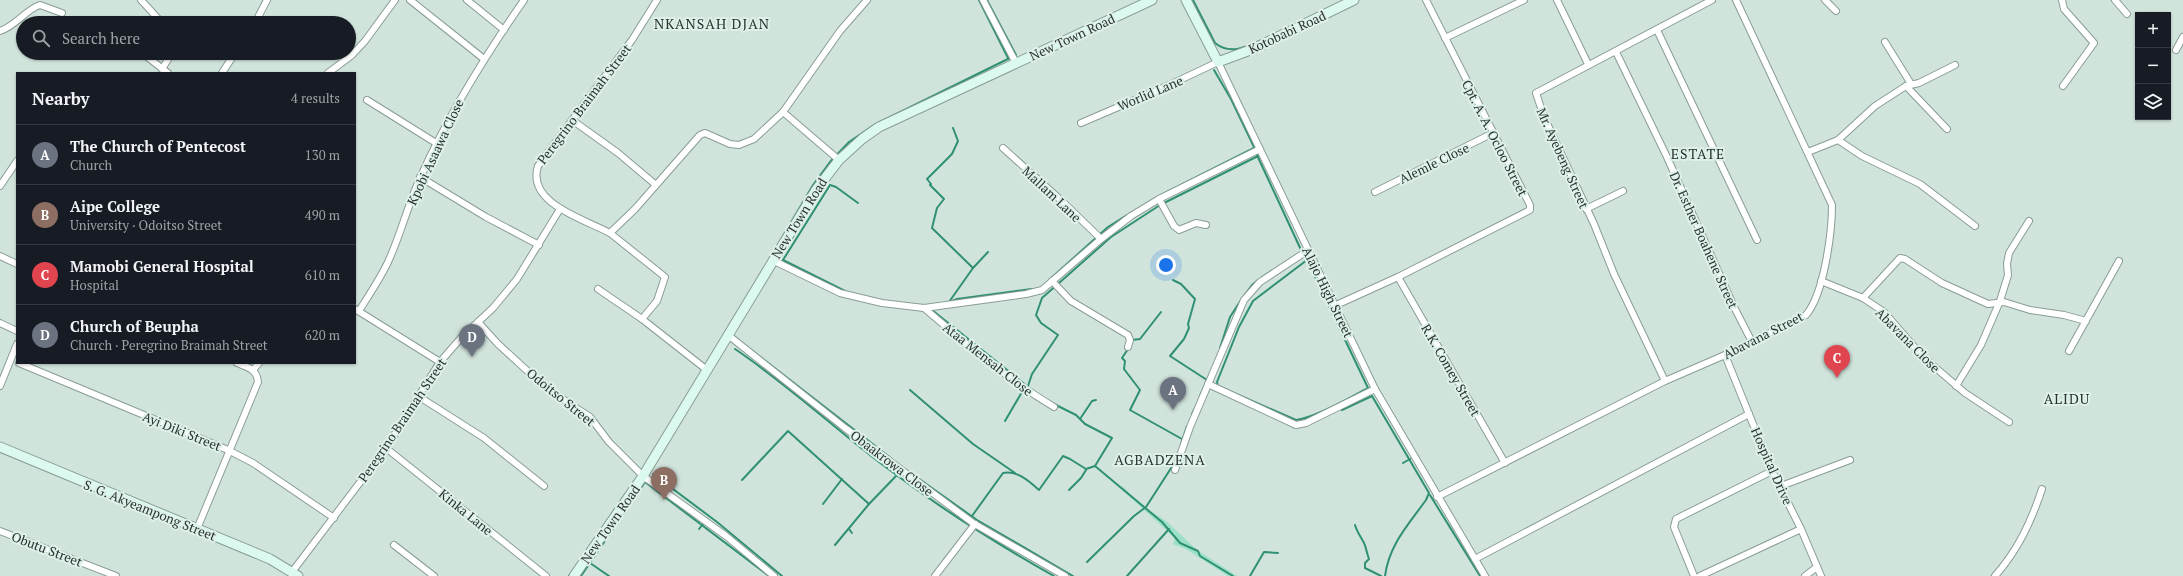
<!DOCTYPE html>
<meta charset="utf-8">
<style>
:root{--surface:#171b24;--page:#20242c;--text:#f1f3f6;--muted:#9ea1a6;--line:#363941;--accent:#8c9099}
body{margin:0;font-family:"PT Serif",serif;background:var(--page);color:var(--text)}
.controls{position:absolute;right:12px;top:12px;display:grid;overflow:hidden;border-radius:0px;box-shadow:0 1px 3px #0004}
.controls button{width:36px;height:36px;display:grid;place-items:center;padding:0;border:0;border-bottom:1px solid var(--line);background:var(--surface);color:var(--text);font:20px sans-serif}
.you{position:absolute;left:1166px;top:265px;width:14px;height:14px;margin:-10px;border:3px solid #fff;border-radius:50%;background:#1a73e8;box-shadow:0 0 0 6px #1a73e833}
.badge{display:grid;place-items:center;width:26px;height:26px;border-radius:50%;background:var(--accent);color:#fff;font-size:13px;font-weight:700}
.pin{position:absolute;translate:-50% -33px;filter:drop-shadow(0 1px 2px #0008)}
.pin::after{content:'';position:absolute;top:21px;width:14px;height:12px;background:inherit;clip-path:polygon(0 0,100% 0,50% 100%)}
.list{margin:0;padding:0;list-style:none}
h2{display:flex;justify-content:space-between;align-items:center;height:52px;margin:0;padding:0 16px;font-size:17px}
h2 small{font-size:13px;font-weight:400;color:var(--muted)}
.list li{display:grid;grid-template-columns:26px 1fr auto;gap:12px;align-items:center;box-sizing:border-box;height:60px;padding:0 16px;border-top:1px solid var(--line)}
.list b{display:block;font-size:15px;white-space:nowrap}
.list p{margin:0;font-size:13px;white-space:nowrap;color:var(--muted)}
.list em{font-size:13px;font-style:normal;color:var(--muted)}
.icon{flex:none;width:22px;height:22px;fill:none;stroke:currentColor;stroke-width:2;stroke-linecap:round;stroke-linejoin:round}
.map{position:relative;flex:none;width:2183px;height:576px;overflow:hidden}
.search{position:absolute;background:var(--surface);box-shadow:0 1px 3px #0004;left:16px;top:16px;width:340px;height:44px;display:flex;align-items:center;gap:10px;box-sizing:border-box;padding:0 14px;border-radius:22px;color:var(--muted);font-size:15px}
.panel{position:absolute;background:var(--surface);box-shadow:0 1px 3px #0004;left:16px;top:72px;width:340px;height:292px;border-radius:0px}
.map>svg:first-child{display:block}
.green{fill:#9ae1c7}
.lines{fill:none;stroke-linecap:round;stroke-linejoin:round}
.stream{stroke:#309074;stroke-width:2}
.street-casing{stroke:#8a9d95;stroke-width:8}
.secondary-casing{stroke:#8a9d95;stroke-width:11}
.street{stroke:#fff;stroke-width:6}
.secondary{stroke:#dcf9ef;stroke-width:9}
.labels{text-anchor:middle;stroke-width:4;stroke-linejoin:round;paint-order:stroke}
.street-label{font-size:13px;fill:#2a322f;stroke:#ddf1e9}
.neighbourhood-label{font-size:14px;letter-spacing:1px;fill:#2a322f;stroke:#ddf1e9}
</style>
<div class="map">
<svg width="2183" height="576" viewBox="0 0 2183 576">
<rect width="100%" height="100%" fill="#d0e4dc"/>
<polygon class="green" points="1122,486 1141,505 1166,521 1197,550 1237,576 1228,576 1186,549 1173,544 1175,538 1121,489"/>
<g class="lines">
<g class="stream">
<polyline points="979,0 1008,58"/>
<path d="M 1193,0 L 1215,43 C 1231,56 1248,46 1264,39"/>
<polyline points="1214,70 1231,99 1254,147"/>
<polyline points="1256,153 1302,252"/>
<polyline points="1159,196 1254,148"/>
<path d="M 1307,260 L 1368,388 C 1350,398 1315,418 1296,420 L 1218,386 L 1217,382 L 1239,327 L 1253,301 Z"/>
<polyline points="973,268 988,252"/>
<polyline points="763,270 813,185 830,162 849,142 874,125 1016,55 987,0"/>
<polyline points="1262,277 1273,270"/>
<polyline points="1049,280 1108,227 1127,215"/>
<polyline points="1173,280 1181,284 1195,299 1188,324 1189,328 1184,339 1170,356 1207,380"/>
<polyline points="849,293 783,260 830,185 836,187 858,203"/>
<polyline points="1244,296 1252,285 1258,280"/>
<polyline points="949,302 973,268 932,228 937,208 944,199 930,185 931,184 927,179 952,154 958,141 953,128"/>
<polyline points="950,302 957,299 1032,289"/>
<polyline points="932,310 1027,386"/>
<polyline points="1132,340 1140,339 1161,312"/>
<polyline points="1220,348 1230,317 1241,300"/>
<path d="M 735,349 C 787,384 833,427 883,465 C 937,506 995,543 1054,576"/>
<polyline points="750,349 892,459"/>
<polyline points="1128,349 1122,358 1125,361 1124,369 1140,390 1130,410 1182,439"/>
<polyline points="1006,378 1022,392 1029,394"/>
<polyline points="1028,386 1032,374 1058,335 1041,323 1036,315 1042,298 1111,237 1160,205 1258,156"/>
<polyline points="910,390 973,444 1015,473"/>
<polyline points="1200,396 1204,387"/>
<path d="M 1342,410 L 1372,396 L 1429,493 L 1426,500 C 1408,525 1389,545 1385,576"/>
<polyline points="1192,414 1196,406"/>
<polyline points="1080,419 1092,401 1096,400"/>
<polyline points="1005,421 1022,392"/>
<polyline points="1181,444 1187,426"/>
<polyline points="1403,463 1410,459"/>
<polyline points="1095,466 1162,522 1180,543 1198,551 1200,556 1233,576"/>
<polyline points="908,471 977,520 1073,576"/>
<polyline points="653,474 717,522 782,576"/>
<polyline points="742,480 788,431 869,504 835,545"/>
<polyline points="1069,490 1081,478 1086,470"/>
<polyline points="1430,495 1480,576"/>
<polyline points="823,504 842,479"/>
<polyline points="869,504 897,475"/>
<path d="M 972,516 L 1003,473 C 1017,470 1029,481 1039,490 L 1063,456 L 1070,459 L 1086,469 L 1095,466 L 1112,438 L 1085,424 L 1076,415 L 1054,404"/>
<path d="M 1355,525 C 1357,532 1361,537 1364,543 C 1366,547 1367,554 1369,559 L 1365,563 L 1365,568 L 1381,576"/>
<polyline points="699,529 703,524"/>
<polyline points="849,529 852,533"/>
<polyline points="943,561 957,543"/>
<polyline points="1087,562 1134,516 1146,507 1175,462"/>
<polyline points="590,563 609,576"/>
<polyline points="569,576 635,480"/>
<polyline points="581,576 645,482 769,576"/>
<polyline points="1127,576 1169,529"/>
<polyline points="1250,576 1264,552 1278,553"/>
</g>
<defs>
<g id="street">
<polyline points="141,0 162,23"/>
<polyline points="410,0 484,59"/>
<polyline points="467,0 504,30"/>
<path d="M 657,0 L 632,40 L 538,166 C 526,203 584,219 610,233 L 635,209 L 700,135 L 705,133 L 730,144 L 739,145 L 754,139 L 783,112 L 840,31 L 867,0"/>
<polyline points="983,0 1016,63"/>
<polyline points="1557,0 1588,64"/>
<polyline points="1825,0 1836,11"/>
<polyline points="2062,0 2064,9 2094,43 2063,86"/>
<polyline points="2115,0 2127,14"/>
<polyline points="255,23 267,0"/>
<polyline points="1657,30 1757,240"/>
<path d="M 0,31 C 16,26 25,10 40,5 L 62,13"/>
<polyline points="1445,38 1524,0"/>
<polyline points="1885,42 1911,84"/>
<polyline points="2176,50 2183,37"/>
<polyline points="1616,52 1667,157 1734,307 1752,342"/>
<polyline points="146,56 168,73"/>
<polyline points="162,69 172,53"/>
<polyline points="222,73 235,53"/>
<polyline points="328,73 352,55 365,41 395,0"/>
<polyline points="1906,86 1947,129"/>
<polyline points="367,100 436,143"/>
<polyline points="783,112 839,160"/>
<polyline points="572,120 618,153 656,185"/>
<polyline points="1081,123 1165,87 1218,62 1375,389 1485,576"/>
<polyline points="1838,140 1862,156 1920,184 1975,226"/>
<polyline points="1003,148 1064,203 1101,239"/>
<polyline points="1808,152 1838,140 1875,106 1906,86 1919,83 1955,65"/>
<polyline points="420,177 486,217 539,245"/>
<polyline points="0,186 17,161"/>
<polyline points="1375,192 1493,133"/>
<polyline points="1159,199 1174,226 1179,230 1196,223 1206,225"/>
<polyline points="1586,209 1623,191"/>
<polyline points="610,233 665,277 657,301 642,319"/>
<polyline points="0,256 17,264"/>
<polyline points="772,260 840,293 882,303 924,308 1026,294 1042,290 1101,239 1131,216 1159,199 1260,149"/>
<polyline points="1398,277 1505,463"/>
<polyline points="1052,281 1071,301 1128,335 1130,340 1128,347"/>
<polyline points="1821,281 1863,298 1884,312 1923,357 1965,393 2009,422"/>
<polyline points="598,289 642,319 707,370"/>
<polyline points="1863,298 1900,258 1905,259 1942,283 1988,304 2004,302 2030,310 2064,315 2086,321"/>
<polyline points="1334,306 1398,277 1530,210 1530,205 1426,0"/>
<path d="M 924,308 C 965,343 1007,379 1054,407"/>
<polyline points="355,309 440,362"/>
<path d="M 359,311 C 369,295 380,279 388,262 C 401,234 408,204 421,176 C 449,114 485,56 524,0"/>
<polyline points="478,322 498,344 546,388 590,417 609,442 643,476 726,536 774,576"/>
<polyline points="0,323 17,331"/>
<polyline points="728,335 845,428 973,523 1065,576"/>
<polyline points="2069,351 2119,261"/>
<polyline points="1725,355 1772,471 1801,529 1821,576"/>
<polyline points="19,363 228,450 253,463 334,518"/>
<polyline points="253,370 259,363"/>
<polyline points="1665,381 1614,274 1594,224 1544,117 1536,93 1712,0"/>
<polyline points="1208,384 1296,425 1306,423 1375,389"/>
<polyline points="0,386 17,344"/>
<polyline points="1956,386 1981,345 2000,301 2008,275 2007,264 2009,253 2029,221"/>
<polyline points="418,396 484,438 544,486"/>
<polyline points="386,448 546,576"/>
<polyline points="1175,470 1190,427 1244,300 1260,282 1307,251"/>
<polyline points="1781,486 1850,460"/>
<path d="M 1437,497 L 1665,381 L 1725,355 L 1806,315 C 1824,294 1832,233 1832,205 L 1736,0"/>
<path d="M 197,529 L 258,382 C 257,369 247,367 237,363"/>
<polyline points="0,531 116,576"/>
<polyline points="394,545 434,576"/>
<polyline points="1475,559 1749,414"/>
<polyline points="292,572 386,448 440,362 461,338 493,308 517,279 560,209"/>
<polyline points="935,576 975,524"/>
<polyline points="1694,576 1674,527 1676,519 1772,471"/>
<polyline points="1700,576 1801,529"/>
<polyline points="1805,576 1817,567"/>
<path d="M 1995,576 C 2018,550 2031,522 2042,489"/>
</g>
<g id="secondary">
<polyline points="1186,0 1218,62 1253,49 1354,0"/>
<polyline points="0,447 270,559 298,576"/>
<polyline points="574,576 643,476 816,190 839,160 862,139 879,127 1152,0"/>
</g>
</defs>
<use href="#street" class="street-casing"/>
<use href="#secondary" class="secondary-casing"/>
<use href="#street" class="street"/>
<use href="#secondary" class="secondary"/>
</g>
<g class="labels">
<g class="street-label">
<text transform="translate(1287 32) rotate(-25)" y="5">Kotobabi Road</text>
<text transform="translate(1072 37) rotate(-25)" y="5">New Town Road</text>
<text transform="translate(1150 93) rotate(-23)" y="5">Worlid Lane</text>
<text transform="translate(584 104) rotate(-53)" y="5">Peregrino Braimah Street</text>
<text transform="translate(1495 138) rotate(63)" y="5">Cpt. A. A. Ocloo Street</text>
<text transform="translate(435 152) rotate(-65)" y="5">Kpobi Asaawa Close</text>
<text transform="translate(1563 158) rotate(66)" y="5">Mr. Ayebeng Street</text>
<text transform="translate(1434 163) rotate(-26)" y="5">Alemle Close</text>
<text transform="translate(1052 194) rotate(43)" y="5">Mallam Lane</text>
<text transform="translate(799 218) rotate(-58)" y="5">New Town Road</text>
<text transform="translate(1704 240) rotate(66)" y="5">Dr. Esther Boahene Street</text>
<text transform="translate(1328 292) rotate(64)" y="5">Alajo High Street</text>
<text transform="translate(1763 335) rotate(-27)" y="5">Abavana Street</text>
<text transform="translate(1908 340) rotate(45)" y="5">Abavana Close</text>
<text transform="translate(988 359) rotate(38)" y="5">Ataa Mensah Close</text>
<text transform="translate(1451 370) rotate(60)" y="5">R.K. Comey Street</text>
<text transform="translate(561 397) rotate(39)" y="5">Odoitso Street</text>
<text transform="translate(402 420) rotate(-56)" y="5">Peregrino Braimah Street</text>
<text transform="translate(182 431) rotate(22)" y="5">Ayi Diki Street</text>
<text transform="translate(892 463) rotate(37)" y="5">Obaakrowa Close</text>
<text transform="translate(1772 466) rotate(66)" y="5">Hospital Drive</text>
<text transform="translate(150 510) rotate(22)" y="5">S. G. Akyeampong Street</text>
<text transform="translate(466 512) rotate(39)" y="5">Kinka Lane</text>
<text transform="translate(610 524) rotate(-55)" y="5">New Town Road</text>
<text transform="translate(47 549) rotate(21)" y="5">Obutu Street</text>
</g>
<g class="neighbourhood-label">
<text x="712" y="29">NKANSAH DJAN</text>
<text x="1698" y="159">ESTATE</text>
<text x="2067" y="404">ALIDU</text>
<text x="1160" y="465">AGBADZENA</text>
</g>
</g>
</svg>
<div class="controls">
<button>+</button>
<button>−</button>
<button><svg class="icon" aria-label="layers" viewBox="0 0 24 24"><path d="M12 4l9 5-9 5-9-5zM3 14l9 5 9-5"/></svg></button>
</div>
<div class="you"></div>
<div class="pin badge" style="left:1173px;top:410px;background:#6b7280">A</div>
<div class="pin badge" style="left:664px;top:500px;background:#8d6e63">B</div>
<div class="pin badge" style="left:1837px;top:378px;background:#e0444e">C</div>
<div class="pin badge" style="left:472px;top:357px;background:#6b7280">D</div>
<div class="search"><svg class="icon" aria-label="search" viewBox="0 0 24 24"><circle cx="10" cy="10" r="6"/><path d="M15 15l6 6"/></svg>Search here</div>
<section class="panel">
<h2>Nearby<small>4 results</small></h2>
<ul class="list">
<li><span class="badge" style="background:#6b7280">A</span><div><b>The Church of Pentecost</b><p>Church</p></div><em>130 m</em></li>
<li><span class="badge" style="background:#8d6e63">B</span><div><b>Aipe College</b><p>University · Odoitso Street</p></div><em>490 m</em></li>
<li><span class="badge" style="background:#e0444e">C</span><div><b>Mamobi General Hospital</b><p>Hospital</p></div><em>610 m</em></li>
<li><span class="badge" style="background:#6b7280">D</span><div><b>Church of Beupha</b><p>Church · Peregrino Braimah Street</p></div><em>620 m</em></li>
</ul>
</section>
</div>
